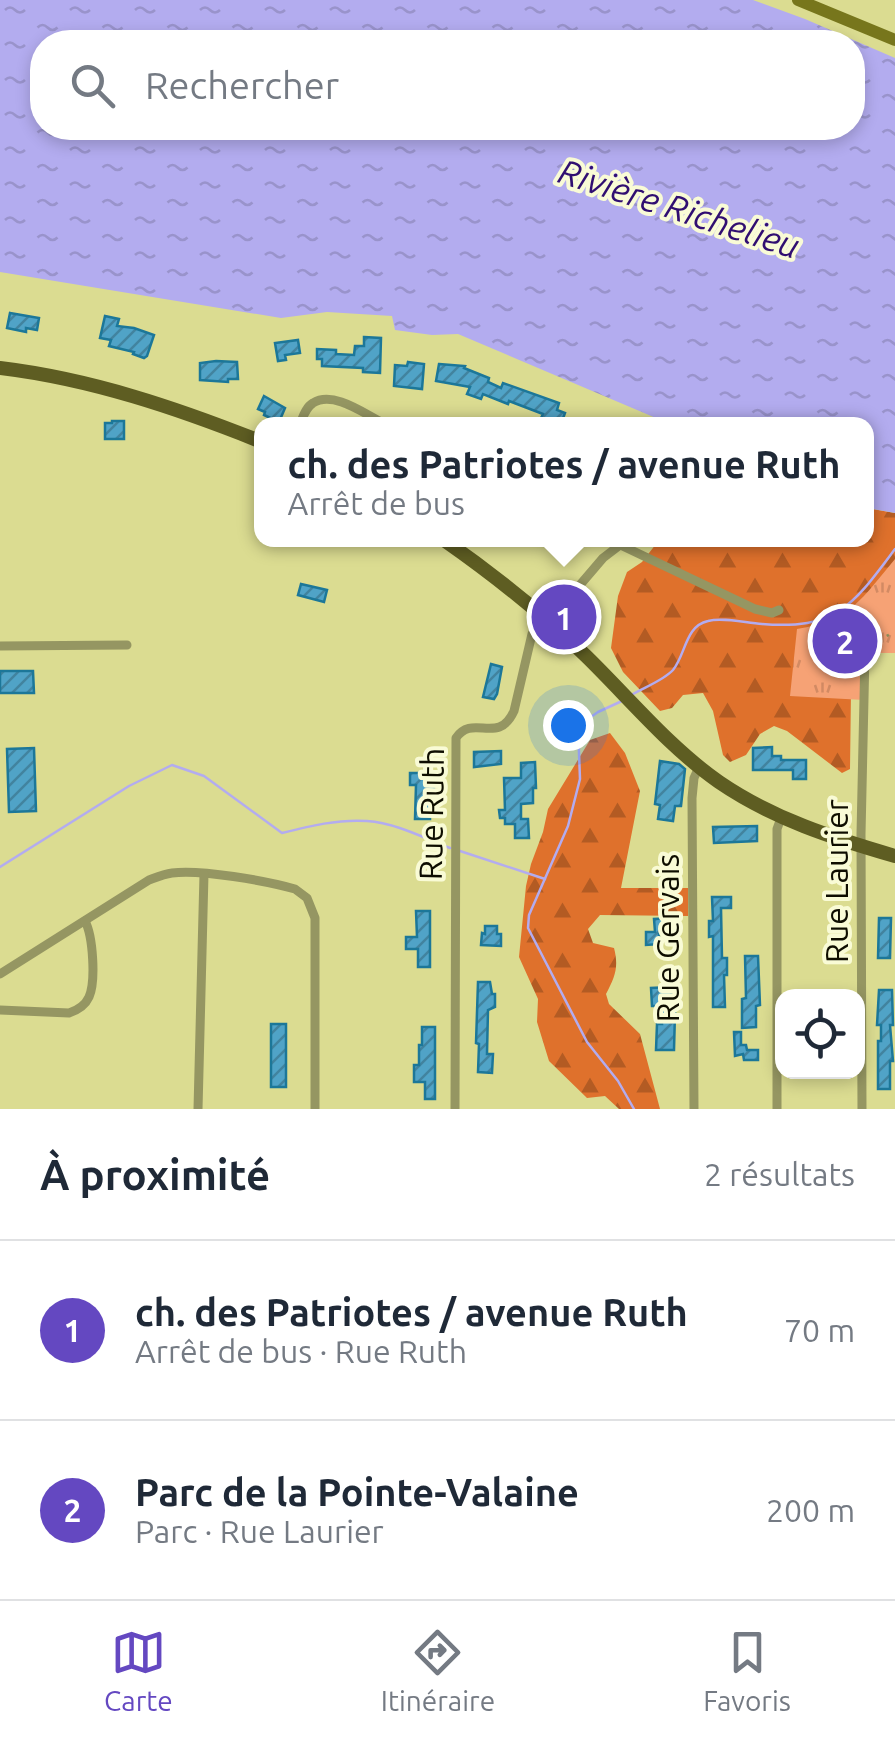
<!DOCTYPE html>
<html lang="fr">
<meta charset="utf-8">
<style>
:root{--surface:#fff;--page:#f6f6f7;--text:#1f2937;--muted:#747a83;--line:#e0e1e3;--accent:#6448c1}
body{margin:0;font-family:Ubuntu,sans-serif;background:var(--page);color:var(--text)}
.controls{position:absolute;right:30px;bottom:30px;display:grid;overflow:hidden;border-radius:20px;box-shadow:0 5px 15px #0003}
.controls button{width:90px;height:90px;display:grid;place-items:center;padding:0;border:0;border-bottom:2px solid var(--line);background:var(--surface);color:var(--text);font:50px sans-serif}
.you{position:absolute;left:568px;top:725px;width:35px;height:35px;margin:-25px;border:8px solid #fff;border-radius:50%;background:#1a73e8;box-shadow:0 0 0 15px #1a73e833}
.badge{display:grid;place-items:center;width:65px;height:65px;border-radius:50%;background:var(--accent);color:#fff;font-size:32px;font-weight:700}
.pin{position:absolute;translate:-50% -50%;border:5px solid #fff;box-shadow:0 2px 10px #0006}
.popup{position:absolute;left:254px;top:417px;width:620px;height:130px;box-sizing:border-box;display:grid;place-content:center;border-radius:20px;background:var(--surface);filter:drop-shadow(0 2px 8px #0005);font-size:32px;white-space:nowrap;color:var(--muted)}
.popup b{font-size:38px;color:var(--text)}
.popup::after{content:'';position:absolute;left:50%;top:100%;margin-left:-20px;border:20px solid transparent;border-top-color:var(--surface)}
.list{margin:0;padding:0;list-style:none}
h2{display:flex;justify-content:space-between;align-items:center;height:130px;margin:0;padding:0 40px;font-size:42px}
h2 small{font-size:32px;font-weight:400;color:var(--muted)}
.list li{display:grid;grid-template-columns:65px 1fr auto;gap:30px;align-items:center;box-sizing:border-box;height:180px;padding:0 40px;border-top:2px solid var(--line)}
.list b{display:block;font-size:38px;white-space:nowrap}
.list p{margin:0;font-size:32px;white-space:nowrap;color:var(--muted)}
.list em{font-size:32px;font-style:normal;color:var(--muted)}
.icon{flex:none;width:55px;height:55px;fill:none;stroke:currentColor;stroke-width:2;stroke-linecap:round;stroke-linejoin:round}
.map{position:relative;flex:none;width:895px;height:1109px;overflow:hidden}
.search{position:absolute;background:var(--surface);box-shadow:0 5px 15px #0003;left:30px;right:30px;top:30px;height:110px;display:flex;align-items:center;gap:25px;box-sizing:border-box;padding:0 35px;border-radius:40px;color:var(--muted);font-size:38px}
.sheet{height:490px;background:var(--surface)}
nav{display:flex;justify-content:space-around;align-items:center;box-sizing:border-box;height:140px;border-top:2px solid var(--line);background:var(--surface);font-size:28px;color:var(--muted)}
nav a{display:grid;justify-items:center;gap:5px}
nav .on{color:var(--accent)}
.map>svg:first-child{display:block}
.forest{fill:url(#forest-firs)}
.park{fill:url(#park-tufts)}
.water{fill:url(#water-ripples);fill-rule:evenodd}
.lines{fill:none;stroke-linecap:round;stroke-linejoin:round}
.stream{stroke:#b3acef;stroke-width:2.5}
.building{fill:url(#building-hatch);stroke:#1c7799;stroke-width:2.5}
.path{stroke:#8f905c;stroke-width:2.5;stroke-dasharray:2.5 8;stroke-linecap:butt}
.minor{stroke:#959662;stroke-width:9}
.secondary{stroke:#77761c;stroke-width:12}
.primary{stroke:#5e5d22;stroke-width:14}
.labels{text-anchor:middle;stroke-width:8;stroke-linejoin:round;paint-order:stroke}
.street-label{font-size:32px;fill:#0e0d00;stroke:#f9fbd6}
.water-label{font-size:35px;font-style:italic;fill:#300e71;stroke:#f9fbd6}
</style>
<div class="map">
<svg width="895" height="1109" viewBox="0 0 895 1109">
<defs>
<pattern id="forest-firs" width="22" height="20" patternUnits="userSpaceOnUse" patternTransform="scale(2.5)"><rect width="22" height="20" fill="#df712c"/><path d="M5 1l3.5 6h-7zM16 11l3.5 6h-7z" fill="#b35b23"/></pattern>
<pattern id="park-tufts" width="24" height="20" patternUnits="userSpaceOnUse" patternTransform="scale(2.5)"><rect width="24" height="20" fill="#f6a275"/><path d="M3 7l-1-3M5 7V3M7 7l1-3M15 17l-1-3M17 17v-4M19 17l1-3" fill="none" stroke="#d28a63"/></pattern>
<pattern id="water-ripples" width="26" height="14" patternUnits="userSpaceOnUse" patternTransform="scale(2.5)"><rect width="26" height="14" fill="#b3acef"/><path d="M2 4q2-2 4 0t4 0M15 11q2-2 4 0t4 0" fill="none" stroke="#9993cb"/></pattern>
<pattern id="building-hatch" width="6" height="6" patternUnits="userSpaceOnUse" patternTransform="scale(2.5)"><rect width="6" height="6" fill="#50a3c7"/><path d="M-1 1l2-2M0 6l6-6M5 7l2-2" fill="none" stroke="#41839f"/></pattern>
</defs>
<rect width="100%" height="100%" fill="#dbdc91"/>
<g class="forest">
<polygon points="867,508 895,513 895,616 881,622 851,691 850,769 842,773 787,731 774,726 760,734 746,755 730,762 723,755 713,711 703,693 683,695 672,708 660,711 623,672 611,648 618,596 627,572 642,562 656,544 667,540 866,540"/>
<path d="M 610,733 L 625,753 L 640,791 L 621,888 L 688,888 L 688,916 L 600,915 L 588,929 L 593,943 L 614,948 C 619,967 615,977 606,994 L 609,1004 L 640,1034 L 660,1109 L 619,1109 L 605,1096 L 587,1098 L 549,1061 L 537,1022 L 538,999 L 519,957 L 526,886 L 531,864 L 543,832 L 548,809 L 590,740 Z"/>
</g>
<path class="park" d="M 895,559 L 895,653 L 865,653 L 864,700 L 790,696 L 797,629 C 851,621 862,598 895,559 Z"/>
<path class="water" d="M 0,0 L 753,0 L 805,19 L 895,58 L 895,513 L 867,508 L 866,424 L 670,424 L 458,334 L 432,335 L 395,330 L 392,316 L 327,312 L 281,318 L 0,272 ZM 42,42 L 852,42 L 852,128 L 42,128 Z"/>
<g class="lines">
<g class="stream">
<path d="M 633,694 C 645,687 664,680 673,670 C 686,654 685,626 708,621 C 723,617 746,623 762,624 C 837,630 853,605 895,549"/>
<polyline points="622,701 598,712 578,726 580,779 568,826 529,915 528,928 587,1042 618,1081 634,1109"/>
<polyline points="457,850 545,879"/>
<path d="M 0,867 L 129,786 L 172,765 L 204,776 L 282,833 C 310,826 338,819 367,821 C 396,823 424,838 450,848"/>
</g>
</g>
<g class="building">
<polygon points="10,313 39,318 37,330 26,328 26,332 7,328"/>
<polygon points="105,316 119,319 117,326 134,328 154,335 147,356 144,358 133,354 134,352 109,346 111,340 100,338"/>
<polygon points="364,337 381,338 380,373 363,372 363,368 322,366 322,359 317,359 317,349 336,350 336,354 354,355 355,346 364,346"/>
<polygon points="298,340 300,353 285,355 286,360 278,361 275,343"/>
<polygon points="216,361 237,362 238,379 228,379 228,382 200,380 200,363"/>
<polygon points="408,362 424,364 422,389 394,386 395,365 407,366"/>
<polygon points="439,364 465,366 464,368 489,378 488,382 501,388 503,383 559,403 557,410 565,413 561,424 552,424 540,420 543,414 509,401 508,404 483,394 481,399 467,394 470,387 436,381"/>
<polygon points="264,396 285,408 279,422 264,415 265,412 258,409"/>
<polygon points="112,421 124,421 124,439 105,439 105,423 112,423"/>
<polygon points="301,584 327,590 324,602 298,595"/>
<polygon points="491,664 502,667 497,694 494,699 483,697"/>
<polygon points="0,671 33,671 34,693 0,693"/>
<polygon points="772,747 772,756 781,756 781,760 806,760 806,779 793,779 793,770 753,770 753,748"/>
<polygon points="34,748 36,811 9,812 7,749"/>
<polygon points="501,751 501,764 474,767 474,752"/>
<polygon points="660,761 679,764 685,769 681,806 675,806 673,821 658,819 660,805 655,804"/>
<polygon points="535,762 536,788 533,788 533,803 521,804 521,819 528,819 529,838 515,838 515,824 505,824 505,818 500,818 499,810 505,810 504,778 521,778 521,763"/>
<polygon points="410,773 434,773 434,793 430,793 430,819 415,819 416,785 410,785"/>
<polygon points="757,826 757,841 714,843 713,827"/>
<polygon points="712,897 731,897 731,908 721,908 722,958 727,958 727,975 724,975 725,1007 713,1007 713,936 709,937 709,921 713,921"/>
<polygon points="416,911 430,911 430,967 418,967 418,949 406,949 406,937 417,937"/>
<polygon points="674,918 674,933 659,933 659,944 646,945 646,932 655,932 654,919"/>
<polygon points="879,918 891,918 890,958 878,958"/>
<polygon points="485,926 497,926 497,934 501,934 501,946 481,945 482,933 485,934"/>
<polygon points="745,956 758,956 760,1005 756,1006 756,1027 742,1028 742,999 746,998"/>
<polygon points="478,982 490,982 492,994 495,994 495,1007 488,1010 487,1054 493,1054 492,1073 478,1072 479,1044 476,1043"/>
<polygon points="671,987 672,1013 675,1013 674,1050 656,1050 657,1024 662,1024 661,1006 652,1006 651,988"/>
<polygon points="879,990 892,990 893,1025 890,1025 893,1061 890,1061 890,1089 878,1089 878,1041 881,1041 881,1025 877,1025"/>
<rect x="271" y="1024" width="15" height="63"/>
<polygon points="422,1027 435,1027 435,1099 425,1099 425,1082 414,1082 414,1065 419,1065 419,1045 422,1045"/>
<polygon points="734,1032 741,1032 741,1045 746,1045 747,1050 758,1050 758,1060 744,1060 743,1054 735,1056"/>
</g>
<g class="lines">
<polyline class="path" points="870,648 876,641 895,632"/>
<g class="minor">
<path d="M 300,424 C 303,417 306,407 313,403 C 334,390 366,415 385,424"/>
<polyline points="610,540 755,609 772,613 779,610"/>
<polyline points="0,646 127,645"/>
<path d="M 0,974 L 149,880 C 157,877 164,874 172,873 C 200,869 267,881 295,889 L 307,898 L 315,918 L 315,1109"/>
<path d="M 0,1010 L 69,1013 C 78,1010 85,1006 89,997 C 96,981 93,936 85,921"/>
<polyline points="198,1109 204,874"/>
<path d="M 455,1109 L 456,738 C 473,713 498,746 514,711 L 532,634 L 556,613 L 603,558 L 620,545"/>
<polyline points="694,1109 692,798 694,778 699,767"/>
<polyline points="777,1109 777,829 781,818"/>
<polyline points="862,1109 861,834 865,653"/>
</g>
<polyline class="secondary" points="798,0 895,40"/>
<g class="primary">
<path d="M 0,368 C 91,379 177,408 262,442"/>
<path d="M 444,540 C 494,575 542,613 586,656 C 630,699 669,747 719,782 C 773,819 833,838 895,856"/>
</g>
</g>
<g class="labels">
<g class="street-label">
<text transform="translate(432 814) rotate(-89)" y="11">Rue Ruth</text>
<text transform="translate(837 881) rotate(-90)" y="11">Rue Laurier</text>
<text transform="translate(668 938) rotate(-90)" y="11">Rue Gervais</text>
</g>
<g class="water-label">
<text transform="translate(679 209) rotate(18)" y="12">Rivière Richelieu</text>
</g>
</g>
</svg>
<div class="controls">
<button><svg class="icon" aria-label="locate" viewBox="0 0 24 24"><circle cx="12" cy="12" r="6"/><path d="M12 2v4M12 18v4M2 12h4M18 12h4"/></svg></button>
</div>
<div class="you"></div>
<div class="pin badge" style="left:564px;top:617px">1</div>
<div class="popup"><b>ch. des Patriotes / avenue Ruth</b>Arrêt de bus</div>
<div class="pin badge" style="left:845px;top:641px">2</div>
<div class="search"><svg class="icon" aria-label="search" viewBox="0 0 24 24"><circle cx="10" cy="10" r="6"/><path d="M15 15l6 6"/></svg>Rechercher</div>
</div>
<section class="sheet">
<h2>À proximité<small>2 résultats</small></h2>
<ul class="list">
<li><span class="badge">1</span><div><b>ch. des Patriotes / avenue Ruth</b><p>Arrêt de bus · Rue Ruth</p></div><em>70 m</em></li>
<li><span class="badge">2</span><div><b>Parc de la Pointe-Valaine</b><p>Parc · Rue Laurier</p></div><em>200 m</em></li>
</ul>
</section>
<nav>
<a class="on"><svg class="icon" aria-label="map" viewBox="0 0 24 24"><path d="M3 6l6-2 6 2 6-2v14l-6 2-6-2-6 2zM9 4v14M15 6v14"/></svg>Carte</a>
<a><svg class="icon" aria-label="directions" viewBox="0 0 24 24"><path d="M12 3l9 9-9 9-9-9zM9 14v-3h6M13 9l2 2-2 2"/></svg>Itinéraire</a>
<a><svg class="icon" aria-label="saved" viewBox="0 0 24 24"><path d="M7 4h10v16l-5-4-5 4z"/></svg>Favoris</a>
</nav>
